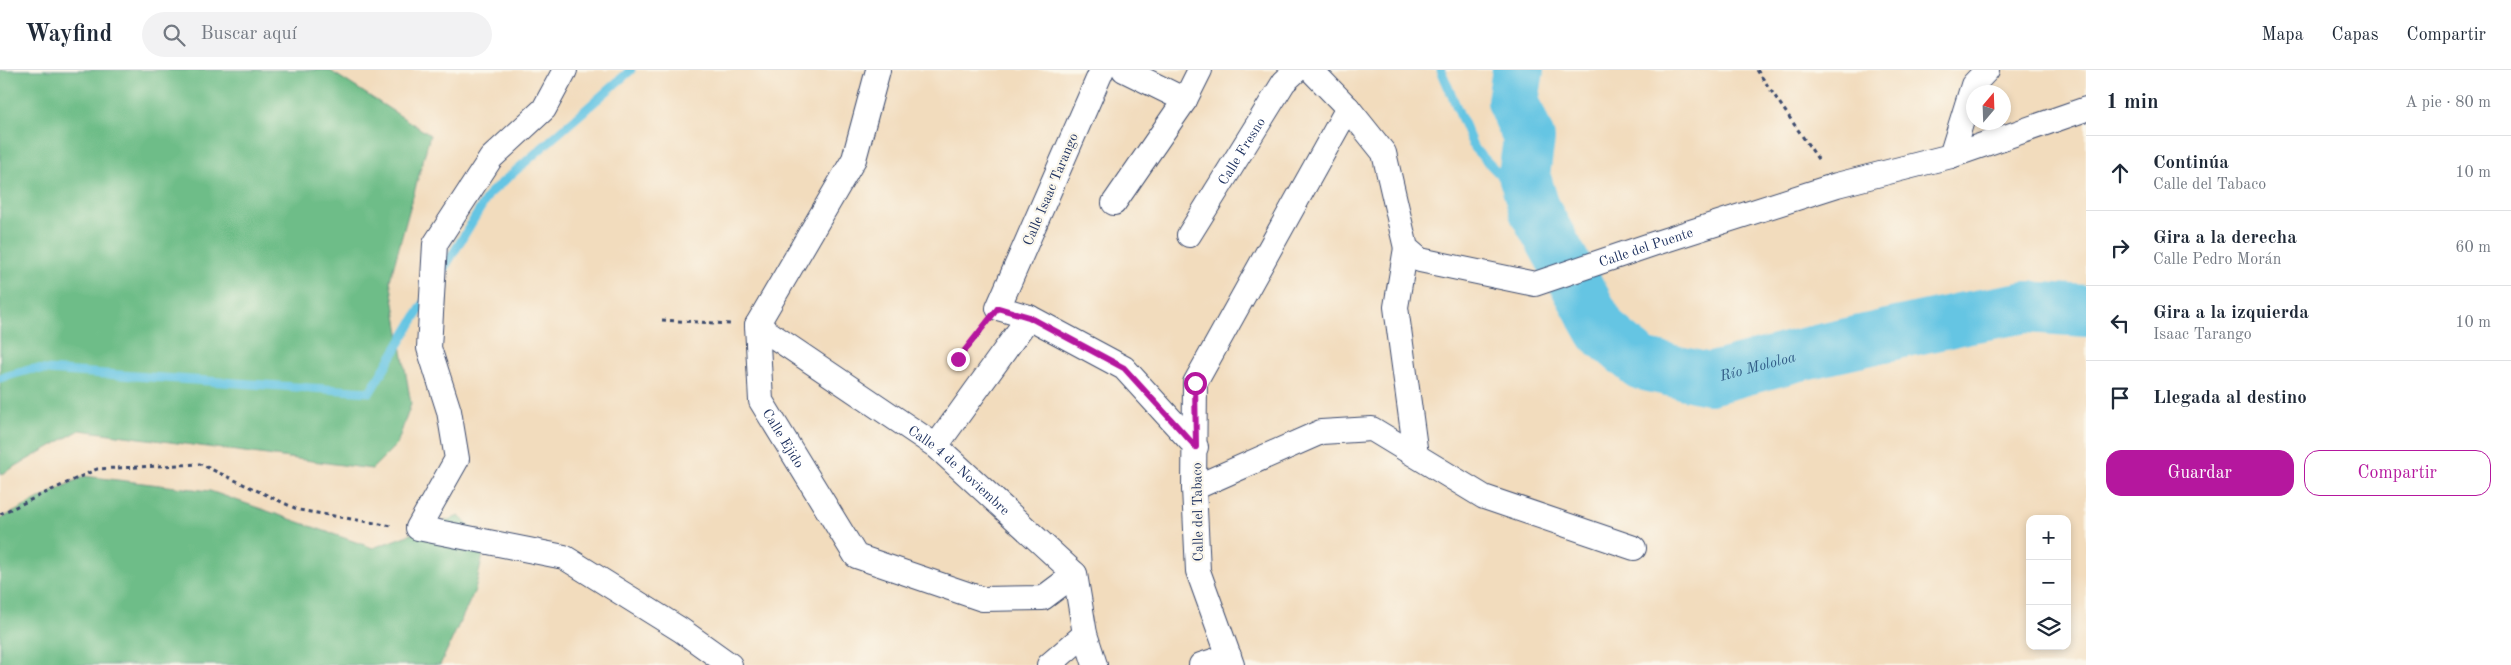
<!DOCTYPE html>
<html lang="es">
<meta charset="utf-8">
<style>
:root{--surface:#fff;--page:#f2f2f3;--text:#1f2937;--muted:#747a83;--line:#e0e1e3;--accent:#b5179e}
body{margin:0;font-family:"Old Standard TT",serif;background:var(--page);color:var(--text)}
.controls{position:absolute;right:15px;bottom:15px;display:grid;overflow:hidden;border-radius:10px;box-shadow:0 2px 8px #0003}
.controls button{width:45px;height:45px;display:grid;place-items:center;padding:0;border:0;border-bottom:1px solid var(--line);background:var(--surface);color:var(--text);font:25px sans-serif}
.compass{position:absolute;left:1966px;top:15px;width:45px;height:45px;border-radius:50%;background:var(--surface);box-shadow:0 2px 8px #0003;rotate:19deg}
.stop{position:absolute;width:15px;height:15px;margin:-11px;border:4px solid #b5179e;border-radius:50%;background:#fff}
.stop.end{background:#b5179e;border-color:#fff;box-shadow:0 1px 5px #0008}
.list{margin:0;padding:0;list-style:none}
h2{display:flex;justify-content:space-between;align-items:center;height:65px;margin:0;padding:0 20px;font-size:21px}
h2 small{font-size:16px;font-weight:400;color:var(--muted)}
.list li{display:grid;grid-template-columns:32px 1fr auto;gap:15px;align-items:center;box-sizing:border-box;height:75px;padding:0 20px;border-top:1px solid var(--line)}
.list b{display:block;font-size:19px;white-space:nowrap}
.list p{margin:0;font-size:16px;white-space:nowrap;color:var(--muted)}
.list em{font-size:16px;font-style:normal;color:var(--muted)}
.actions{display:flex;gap:10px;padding:15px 20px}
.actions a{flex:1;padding:11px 0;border:1px solid var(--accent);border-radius:15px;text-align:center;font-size:18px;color:var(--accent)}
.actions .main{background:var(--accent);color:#fff}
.icon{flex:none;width:28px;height:28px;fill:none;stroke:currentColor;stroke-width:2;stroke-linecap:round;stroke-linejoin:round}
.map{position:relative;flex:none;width:2086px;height:595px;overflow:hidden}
header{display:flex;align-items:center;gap:30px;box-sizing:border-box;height:70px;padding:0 25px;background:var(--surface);border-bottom:1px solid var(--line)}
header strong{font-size:24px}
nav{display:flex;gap:28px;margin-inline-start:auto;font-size:18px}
.search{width:350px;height:45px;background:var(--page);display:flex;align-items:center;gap:12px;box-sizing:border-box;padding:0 18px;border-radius:28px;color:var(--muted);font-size:19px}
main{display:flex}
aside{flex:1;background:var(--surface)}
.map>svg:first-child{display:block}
.forest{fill:#6ebd88;stroke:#447673}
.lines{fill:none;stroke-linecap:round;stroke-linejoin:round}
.stream{stroke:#65c5e3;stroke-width:9}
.river{stroke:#65c5e3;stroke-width:52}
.minor-casing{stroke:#3b496c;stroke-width:26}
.path{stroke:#3b496c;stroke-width:3;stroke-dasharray:4 4;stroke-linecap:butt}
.minor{stroke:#fff;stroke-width:24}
.route{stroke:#b5179e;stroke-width:6}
.labels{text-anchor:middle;stroke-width:4.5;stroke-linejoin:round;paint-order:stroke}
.street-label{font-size:14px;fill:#1b2f5e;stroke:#fbf7ec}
.water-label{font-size:15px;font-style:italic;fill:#315c86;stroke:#fbf7ec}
</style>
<header>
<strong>Wayfind</strong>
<div class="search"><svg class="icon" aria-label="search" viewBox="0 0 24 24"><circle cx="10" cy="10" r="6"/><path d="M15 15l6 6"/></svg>Buscar aquí</div>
<nav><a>Mapa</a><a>Capas</a><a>Compartir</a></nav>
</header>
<main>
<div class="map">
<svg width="2086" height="595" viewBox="0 0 2086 595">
<rect width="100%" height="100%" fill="#fbf7ec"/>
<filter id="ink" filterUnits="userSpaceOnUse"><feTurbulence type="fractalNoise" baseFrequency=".02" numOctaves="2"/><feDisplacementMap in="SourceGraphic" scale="10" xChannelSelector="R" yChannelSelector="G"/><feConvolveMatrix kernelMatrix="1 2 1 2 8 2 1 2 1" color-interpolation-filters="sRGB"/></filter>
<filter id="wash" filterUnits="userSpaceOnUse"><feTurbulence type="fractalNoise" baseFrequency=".0096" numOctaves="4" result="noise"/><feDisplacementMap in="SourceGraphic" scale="20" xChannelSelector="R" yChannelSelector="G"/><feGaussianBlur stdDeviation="1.12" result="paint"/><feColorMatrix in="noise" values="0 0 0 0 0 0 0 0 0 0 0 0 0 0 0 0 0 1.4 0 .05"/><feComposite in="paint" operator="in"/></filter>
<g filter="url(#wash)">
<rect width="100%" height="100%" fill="#f2dcbd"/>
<g class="forest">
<polygon points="0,0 329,0 430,65 390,210 411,334 397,374 372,399 80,360 0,405"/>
<polygon points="84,406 210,421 373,478 459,446 486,472 475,520 440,595 0,595 0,449"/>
</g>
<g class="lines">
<g class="stream">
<polyline points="1441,0 1474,78 1535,141"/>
<polyline points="439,207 489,124 631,0"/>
<polyline points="0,308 32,299 370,322 425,231"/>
</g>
<path class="river" id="s1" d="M 1518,0 L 1513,31 L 1529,69 L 1524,105 L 1535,141 L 1602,261 L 1641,294 L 1709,309 L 1803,284 L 1965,248 L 2026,237 L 2086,241"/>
</g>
</g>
<g filter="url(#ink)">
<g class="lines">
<defs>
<g id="minor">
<polyline points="565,0 544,39 491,88 435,174 429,278 449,341 457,389 418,458 564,487 681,560 730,595"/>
<path id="s2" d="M 878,0 L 854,89 L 757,255 L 761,331 L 856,486 L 982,529 L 1043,528 L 1075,504"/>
<polyline points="1102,0 998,238 1029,247 1124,298 1196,377"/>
<polyline points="1124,0 1185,30"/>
<path id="s3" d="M 1311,0 L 1348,38 L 1384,83 L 1406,178 L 1420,190 L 1535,214 L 1653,174 L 1837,115 L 1951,86 L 2086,39"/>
<polyline points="1951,86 1973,15 1987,0"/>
<polyline points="1114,133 1185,30 1200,0"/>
<path id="s4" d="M 1189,165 L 1284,12 L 1297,0"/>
<polyline points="1406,178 1396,237 1416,385"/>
<path id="s5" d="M 757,255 L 936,376 L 1075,504 L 1085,564 L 1095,595"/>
<polyline points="936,376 1029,247"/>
<polyline points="1194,418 1321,362 1372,359 1484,427 1634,478"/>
<polyline points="1049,595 1085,564"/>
<polyline points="1201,595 1229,586"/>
<polyline points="1232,595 1198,501 1194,418 1195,313 1348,38"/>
</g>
</defs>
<use href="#minor" class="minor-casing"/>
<g class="path">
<polyline points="1757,0 1820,92"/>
<polyline points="662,250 732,254"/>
<polyline points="958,289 983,259"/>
<polyline points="0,444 97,399 200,394 299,440 392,456"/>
</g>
<use href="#minor" class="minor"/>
</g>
</g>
<g class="lines" filter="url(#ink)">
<polyline class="route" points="958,289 998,238 1029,247 1124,298 1196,377 1195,313"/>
</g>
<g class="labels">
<g class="street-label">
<text dy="5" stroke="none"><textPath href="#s4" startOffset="99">Calle Fresno</textPath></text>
<text transform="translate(1050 119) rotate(-67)" y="5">Calle Isaac Tarango</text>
<text dy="5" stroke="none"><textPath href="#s3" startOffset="461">Calle del Puente</textPath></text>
<text dy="5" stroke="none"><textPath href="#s2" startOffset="404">Calle Ejido</textPath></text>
<text dy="5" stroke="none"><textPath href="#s5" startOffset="249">Calle 4 de Noviembre</textPath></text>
<text transform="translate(1197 442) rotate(-91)" y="5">Calle del Tabaco</text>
</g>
<g class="water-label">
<text dy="5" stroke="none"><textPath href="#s1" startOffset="455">Río Mololoa</textPath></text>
</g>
</g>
</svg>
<div class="controls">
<button>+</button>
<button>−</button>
<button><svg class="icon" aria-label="layers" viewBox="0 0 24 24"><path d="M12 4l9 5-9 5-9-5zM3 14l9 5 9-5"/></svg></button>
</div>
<svg class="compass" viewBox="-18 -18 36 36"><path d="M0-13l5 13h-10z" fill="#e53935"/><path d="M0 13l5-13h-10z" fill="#747a83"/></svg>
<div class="stop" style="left:1195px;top:313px"></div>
<div class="stop end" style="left:958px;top:289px"></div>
</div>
<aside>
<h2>1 min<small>A pie · 80 m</small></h2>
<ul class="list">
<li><svg class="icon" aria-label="ahead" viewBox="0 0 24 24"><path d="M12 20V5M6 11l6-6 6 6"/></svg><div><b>Continúa</b><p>Calle del Tabaco</p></div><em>10 m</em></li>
<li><svg class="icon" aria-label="right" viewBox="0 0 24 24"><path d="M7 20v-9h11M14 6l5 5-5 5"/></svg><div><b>Gira a la derecha</b><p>Calle Pedro Morán</p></div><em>60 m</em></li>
<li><svg class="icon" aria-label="left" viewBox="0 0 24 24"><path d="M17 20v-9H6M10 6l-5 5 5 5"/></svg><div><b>Gira a la izquierda</b><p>Isaac Tarango</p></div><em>10 m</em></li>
<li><svg class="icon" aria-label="arrive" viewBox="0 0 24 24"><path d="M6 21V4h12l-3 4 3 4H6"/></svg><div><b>Llegada al destino</b></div></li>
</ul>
<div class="actions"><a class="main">Guardar</a><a>Compartir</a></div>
</aside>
</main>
